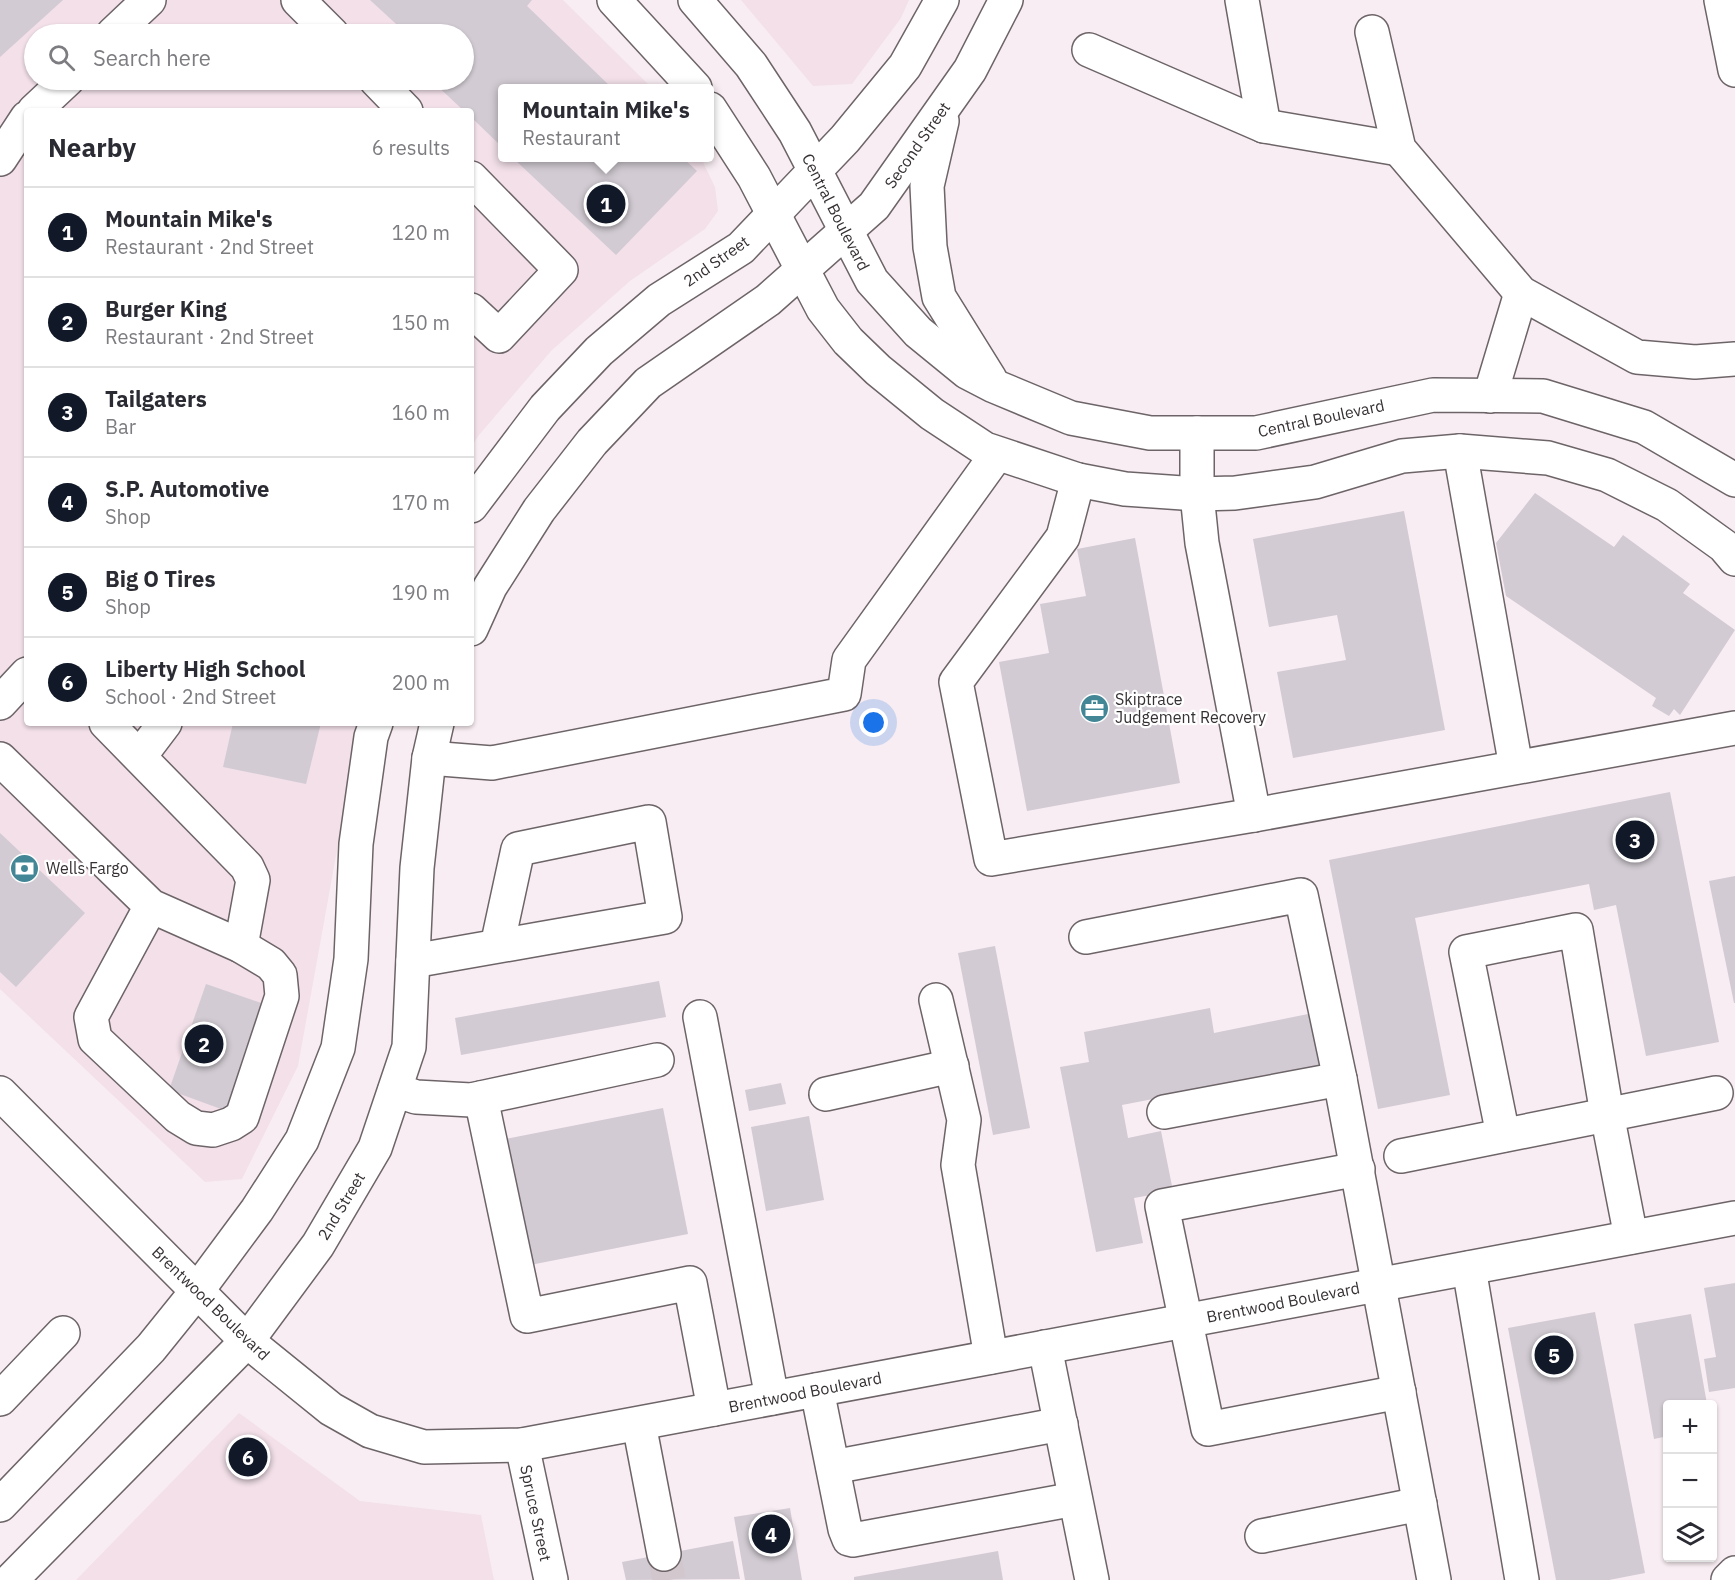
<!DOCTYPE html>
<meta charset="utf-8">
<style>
:root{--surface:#fff;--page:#f2f2f3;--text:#2b2b33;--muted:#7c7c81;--line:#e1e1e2;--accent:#111827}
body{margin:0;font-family:"IBM Plex Sans",sans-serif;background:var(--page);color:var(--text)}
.controls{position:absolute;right:18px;bottom:18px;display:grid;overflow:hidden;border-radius:6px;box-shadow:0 2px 4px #0004}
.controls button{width:54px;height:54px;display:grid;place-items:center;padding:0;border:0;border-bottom:2px solid var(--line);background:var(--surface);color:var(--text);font:30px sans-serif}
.you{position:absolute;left:874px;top:723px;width:21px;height:21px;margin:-15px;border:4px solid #fff;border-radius:50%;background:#1a73e8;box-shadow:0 0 0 9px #1a73e833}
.badge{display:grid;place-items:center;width:39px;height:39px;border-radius:50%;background:var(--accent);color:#fff;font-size:20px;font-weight:700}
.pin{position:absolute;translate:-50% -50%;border:3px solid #fff;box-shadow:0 2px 6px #0006}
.popup{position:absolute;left:498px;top:84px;width:216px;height:78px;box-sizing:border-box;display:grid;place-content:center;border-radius:6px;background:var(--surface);filter:drop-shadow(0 2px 4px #0005);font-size:20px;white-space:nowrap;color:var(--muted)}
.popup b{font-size:22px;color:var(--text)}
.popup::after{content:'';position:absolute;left:50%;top:100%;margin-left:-12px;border:12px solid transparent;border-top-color:var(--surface)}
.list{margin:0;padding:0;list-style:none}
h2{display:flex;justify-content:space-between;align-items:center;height:78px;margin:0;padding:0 24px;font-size:26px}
h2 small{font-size:20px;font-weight:400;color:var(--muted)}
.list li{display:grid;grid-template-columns:39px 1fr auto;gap:18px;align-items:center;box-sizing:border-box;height:90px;padding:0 24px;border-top:2px solid var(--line)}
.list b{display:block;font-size:22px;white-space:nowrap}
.list p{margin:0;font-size:20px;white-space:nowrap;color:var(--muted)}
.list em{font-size:20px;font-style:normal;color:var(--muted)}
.icon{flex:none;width:33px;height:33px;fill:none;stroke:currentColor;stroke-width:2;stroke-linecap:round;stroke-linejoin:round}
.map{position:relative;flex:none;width:1735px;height:1580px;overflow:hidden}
.search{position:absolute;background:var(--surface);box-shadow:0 2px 4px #0004;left:24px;top:24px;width:450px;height:66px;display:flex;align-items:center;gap:15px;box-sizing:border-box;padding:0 21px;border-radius:33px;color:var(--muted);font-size:22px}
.panel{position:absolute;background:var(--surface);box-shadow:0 2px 4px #0004;left:24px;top:108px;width:450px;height:618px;border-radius:6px}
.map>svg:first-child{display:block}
.built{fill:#f3e0e9;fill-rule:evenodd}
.building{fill:#d2cbd3}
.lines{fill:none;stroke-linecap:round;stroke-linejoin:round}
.minor-tunnel{stroke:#d1c7cc;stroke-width:33;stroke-dasharray:33 16;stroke-linecap:butt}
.minor-casing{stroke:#6d6468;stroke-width:36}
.major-casing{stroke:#6d6468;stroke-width:36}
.minor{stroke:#fff;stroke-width:33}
.major{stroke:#fff;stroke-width:33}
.labels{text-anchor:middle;stroke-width:4.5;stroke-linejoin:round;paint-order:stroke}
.street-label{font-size:16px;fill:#363133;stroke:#fff}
.poi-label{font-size:16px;fill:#363133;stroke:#fff;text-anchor:start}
</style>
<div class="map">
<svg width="1735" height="1580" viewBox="0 0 1735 1580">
<rect width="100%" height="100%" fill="#f8edf2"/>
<g class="built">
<path d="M 0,0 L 563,0 L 652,88 L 502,88 L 502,158 L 701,158 L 715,187 L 718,211 L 705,229 L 630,281 L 551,351 L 479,435 L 471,447 L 471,111 L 27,111 L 27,723 L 360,723 L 298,1066 L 242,1179 L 205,1182 L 0,989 ZM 34,34 L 464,34 L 464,80 L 34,80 Z"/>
<polygon points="741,0 909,0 901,18 852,84 813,86"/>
<polygon points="239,1413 360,1501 481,1515 494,1580 76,1580"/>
</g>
<g class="building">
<polygon points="0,0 63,0 0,57"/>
<polygon points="370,0 532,0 527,6 612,88 502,88 502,147 471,117 471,111 464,111 431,80 464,80 464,34 407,34"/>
<polygon points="513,158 683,158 697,171 616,255"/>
<polygon points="1535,493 1614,547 1623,535 1690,584 1683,593 1735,630 1680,715 1674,709 1669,716 1652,706 1656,698 1506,596 1496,543"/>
<polygon points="1404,511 1445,730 1293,758 1277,672 1346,660 1337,615 1269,627 1253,539"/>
<polygon points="1135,538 1180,783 1027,811 999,662 1049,653 1040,604 1086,596 1077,549"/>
<polygon points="233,723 321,723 306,784 223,767"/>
<polygon points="1670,792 1719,1042 1646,1056 1616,905 1594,910 1589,884 1415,918 1450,1095 1378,1109 1329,860"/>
<polygon points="0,833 85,913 16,987 0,972"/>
<polygon points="1735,876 1735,1003 1734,1003 1709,881"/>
<polygon points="995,946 1030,1128 993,1135 958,953"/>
<polygon points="659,981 666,1017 461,1055 455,1018"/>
<polygon points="206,984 270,1006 232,1113 169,1090"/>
<polygon points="1210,1008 1214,1033 1313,1013 1323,1066 1122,1105 1128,1138 1161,1131 1173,1191 1134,1198 1143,1243 1096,1252 1060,1067 1089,1062 1084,1032"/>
<polygon points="781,1083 786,1104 749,1111 745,1090"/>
<polygon points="663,1108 688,1234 525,1266 500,1140"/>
<polygon points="809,1116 824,1200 766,1211 751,1127"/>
<polygon points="1735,1283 1735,1388 1709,1392 1704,1359 1716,1357 1704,1288"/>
<polygon points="1595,1312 1645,1573 1609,1580 1556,1580 1508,1328"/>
<polygon points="1691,1314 1707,1404 1668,1404 1668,1436 1654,1439 1634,1324"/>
<polygon points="790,1508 802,1580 745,1580 734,1517"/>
<polygon points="733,1541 740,1579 626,1580 622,1562"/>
<polygon points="998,1551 1003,1580 854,1580 854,1577"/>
</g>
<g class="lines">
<polyline class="minor-tunnel" points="664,1554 669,1580"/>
<defs>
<g id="minor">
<polyline points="298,0 332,34"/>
<polyline points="614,0 695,88"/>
<polyline points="695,0 751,65 795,132 872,281 918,332 967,372 994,386 1071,418 1150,433 1256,433 1433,395 1543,396 1644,427 1735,480"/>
<polyline points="1242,0 1264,126"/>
<polyline points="1721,0 1735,70"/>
<polyline points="1372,32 1399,149 1521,293 1637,357 1695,362 1735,359"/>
<polyline points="113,34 149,0"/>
<polyline points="1089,50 1264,126 1399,149"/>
<polyline points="376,80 406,111"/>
<polyline points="710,109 754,177 823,309 848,341 878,370 932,414 985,449 1078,480 1125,489 1197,494 1235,493 1315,482 1402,456 1460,451 1548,458 1607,475 1667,505 1724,546 1735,559"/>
<polyline points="34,111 67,80"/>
<polyline points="942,121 927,186 930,247 939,297 990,379"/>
<polyline points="0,159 27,118"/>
<polyline points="471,178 561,270 499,336 471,310"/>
<polyline points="1490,396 1521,293"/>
<polyline points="1197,433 1197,494 1202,543 1254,815"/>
<polyline points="1460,451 1516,767"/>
<polyline points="1078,480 1063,537 956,682 991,859 1254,815 1735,728"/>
<polyline points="471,506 545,408 599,351 659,300 741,248 845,139 905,66 942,0"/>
<polyline points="471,629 490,587 539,510 592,442 648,383 768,300 874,206 970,70 1006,0"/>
<polyline points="0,703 27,674"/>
<polyline points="106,723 247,867 253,880 241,946"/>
<polyline points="140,756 165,723"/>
<polyline points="429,758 492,763 844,694 849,660 997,454"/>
<polyline points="0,759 151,906 91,1017 95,1039 178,1117 196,1128 213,1130 231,1124 242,1117 282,996 280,975 271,964 241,946 151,906"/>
<polyline points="1086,937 1301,895 1340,1079 1434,1580"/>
<path d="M 413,961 C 497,946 581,932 665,917 L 649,822 L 518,849 L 497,946"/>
<polyline points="936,1000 964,1120 958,1165 991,1357"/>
<polyline points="700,1017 772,1398"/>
<polyline points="395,1090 416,1097 471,1100 657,1060"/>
<polyline points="826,1094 952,1066"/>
<polyline points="481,1098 527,1316 690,1283 714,1409"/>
<polyline points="1164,1112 1340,1079"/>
<polyline points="1503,1135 1466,952 1576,930 1607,1114 1631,1237"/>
<polyline points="1401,1156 1716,1093"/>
<polyline points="1358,1169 1162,1206 1208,1429 1399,1392"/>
<polyline points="1469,1268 1522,1580"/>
<polyline points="1045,1347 1092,1580"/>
<polyline points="817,1390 845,1529 849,1539 853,1540 1075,1499"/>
<polyline points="0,1399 63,1333"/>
<polyline points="639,1424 664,1554"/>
<polyline points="522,1445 551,1580"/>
<polyline points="833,1467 1061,1424"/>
<polyline points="0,1505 151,1348 197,1291 257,1210 302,1140 338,1048 351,959 356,844 371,737 376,723"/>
<polyline points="1262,1536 1420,1504"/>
<polyline points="11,1580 247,1341 318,1245 375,1148 409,1047 417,868 429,758 437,723"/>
<polyline points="1728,1580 1735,1573"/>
</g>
<polyline id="major" points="0,1093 247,1341 331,1409 370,1431 424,1447 522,1445 1735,1218"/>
</defs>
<use href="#minor" class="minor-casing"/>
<use href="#major" class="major-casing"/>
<use href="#minor" class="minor"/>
<use href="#major" class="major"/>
</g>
<defs>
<symbol id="office-disc" viewBox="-11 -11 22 22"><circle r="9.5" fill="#438696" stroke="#fff"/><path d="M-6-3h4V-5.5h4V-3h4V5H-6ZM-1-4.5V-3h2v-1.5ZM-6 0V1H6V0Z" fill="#fff"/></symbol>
<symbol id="bank-disc" viewBox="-11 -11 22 22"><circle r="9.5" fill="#438696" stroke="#fff"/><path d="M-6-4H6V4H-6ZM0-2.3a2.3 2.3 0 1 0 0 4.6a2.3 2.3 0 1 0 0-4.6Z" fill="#fff"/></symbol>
</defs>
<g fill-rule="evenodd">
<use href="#office-disc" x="1078" y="692" width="33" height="33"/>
<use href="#bank-disc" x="8" y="852" width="33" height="33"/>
</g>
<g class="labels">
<g class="street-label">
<text transform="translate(917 145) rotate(-55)" y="6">Second Street</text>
<text transform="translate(836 212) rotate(63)" y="6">Central Boulevard</text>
<text transform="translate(716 261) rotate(-35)" y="6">2nd Street</text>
<text transform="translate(1321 418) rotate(-12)" y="6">Central Boulevard</text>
<text transform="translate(341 1206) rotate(-59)" y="6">2nd Street</text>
<text transform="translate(1283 1302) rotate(-11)" y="6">Brentwood Boulevard</text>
<text transform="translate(211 1303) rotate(44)" y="6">Brentwood Boulevard</text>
<text transform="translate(805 1392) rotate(-11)" y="6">Brentwood Boulevard</text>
<text transform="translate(536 1513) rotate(78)" y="6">Spruce Street</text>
</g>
<g class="poi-label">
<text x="1115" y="705">Skiptrace<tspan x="1115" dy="18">Judgement Recovery</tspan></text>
<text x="46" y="874">Wells Fargo</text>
</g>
</g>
</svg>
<div class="controls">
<button>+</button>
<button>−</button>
<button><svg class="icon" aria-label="layers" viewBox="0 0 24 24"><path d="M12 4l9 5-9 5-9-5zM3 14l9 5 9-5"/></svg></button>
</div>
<div class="you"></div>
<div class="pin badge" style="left:606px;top:204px">1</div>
<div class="popup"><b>Mountain Mike's</b>Restaurant</div>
<div class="pin badge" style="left:204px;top:1044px">2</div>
<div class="pin badge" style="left:1635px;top:840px">3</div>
<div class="pin badge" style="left:771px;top:1534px">4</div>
<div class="pin badge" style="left:1554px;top:1355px">5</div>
<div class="pin badge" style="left:248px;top:1457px">6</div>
<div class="search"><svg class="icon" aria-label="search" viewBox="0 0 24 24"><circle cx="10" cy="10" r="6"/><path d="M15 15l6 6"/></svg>Search here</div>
<section class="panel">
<h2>Nearby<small>6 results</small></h2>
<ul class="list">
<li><span class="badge">1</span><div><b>Mountain Mike's</b><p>Restaurant · 2nd Street</p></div><em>120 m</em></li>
<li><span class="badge">2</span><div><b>Burger King</b><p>Restaurant · 2nd Street</p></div><em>150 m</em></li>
<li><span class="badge">3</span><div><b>Tailgaters</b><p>Bar</p></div><em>160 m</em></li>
<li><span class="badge">4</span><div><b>S.P. Automotive</b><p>Shop</p></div><em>170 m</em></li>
<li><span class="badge">5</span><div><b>Big O Tires</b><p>Shop</p></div><em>190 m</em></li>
<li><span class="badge">6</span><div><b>Liberty High School</b><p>School · 2nd Street</p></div><em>200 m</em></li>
</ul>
</section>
</div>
